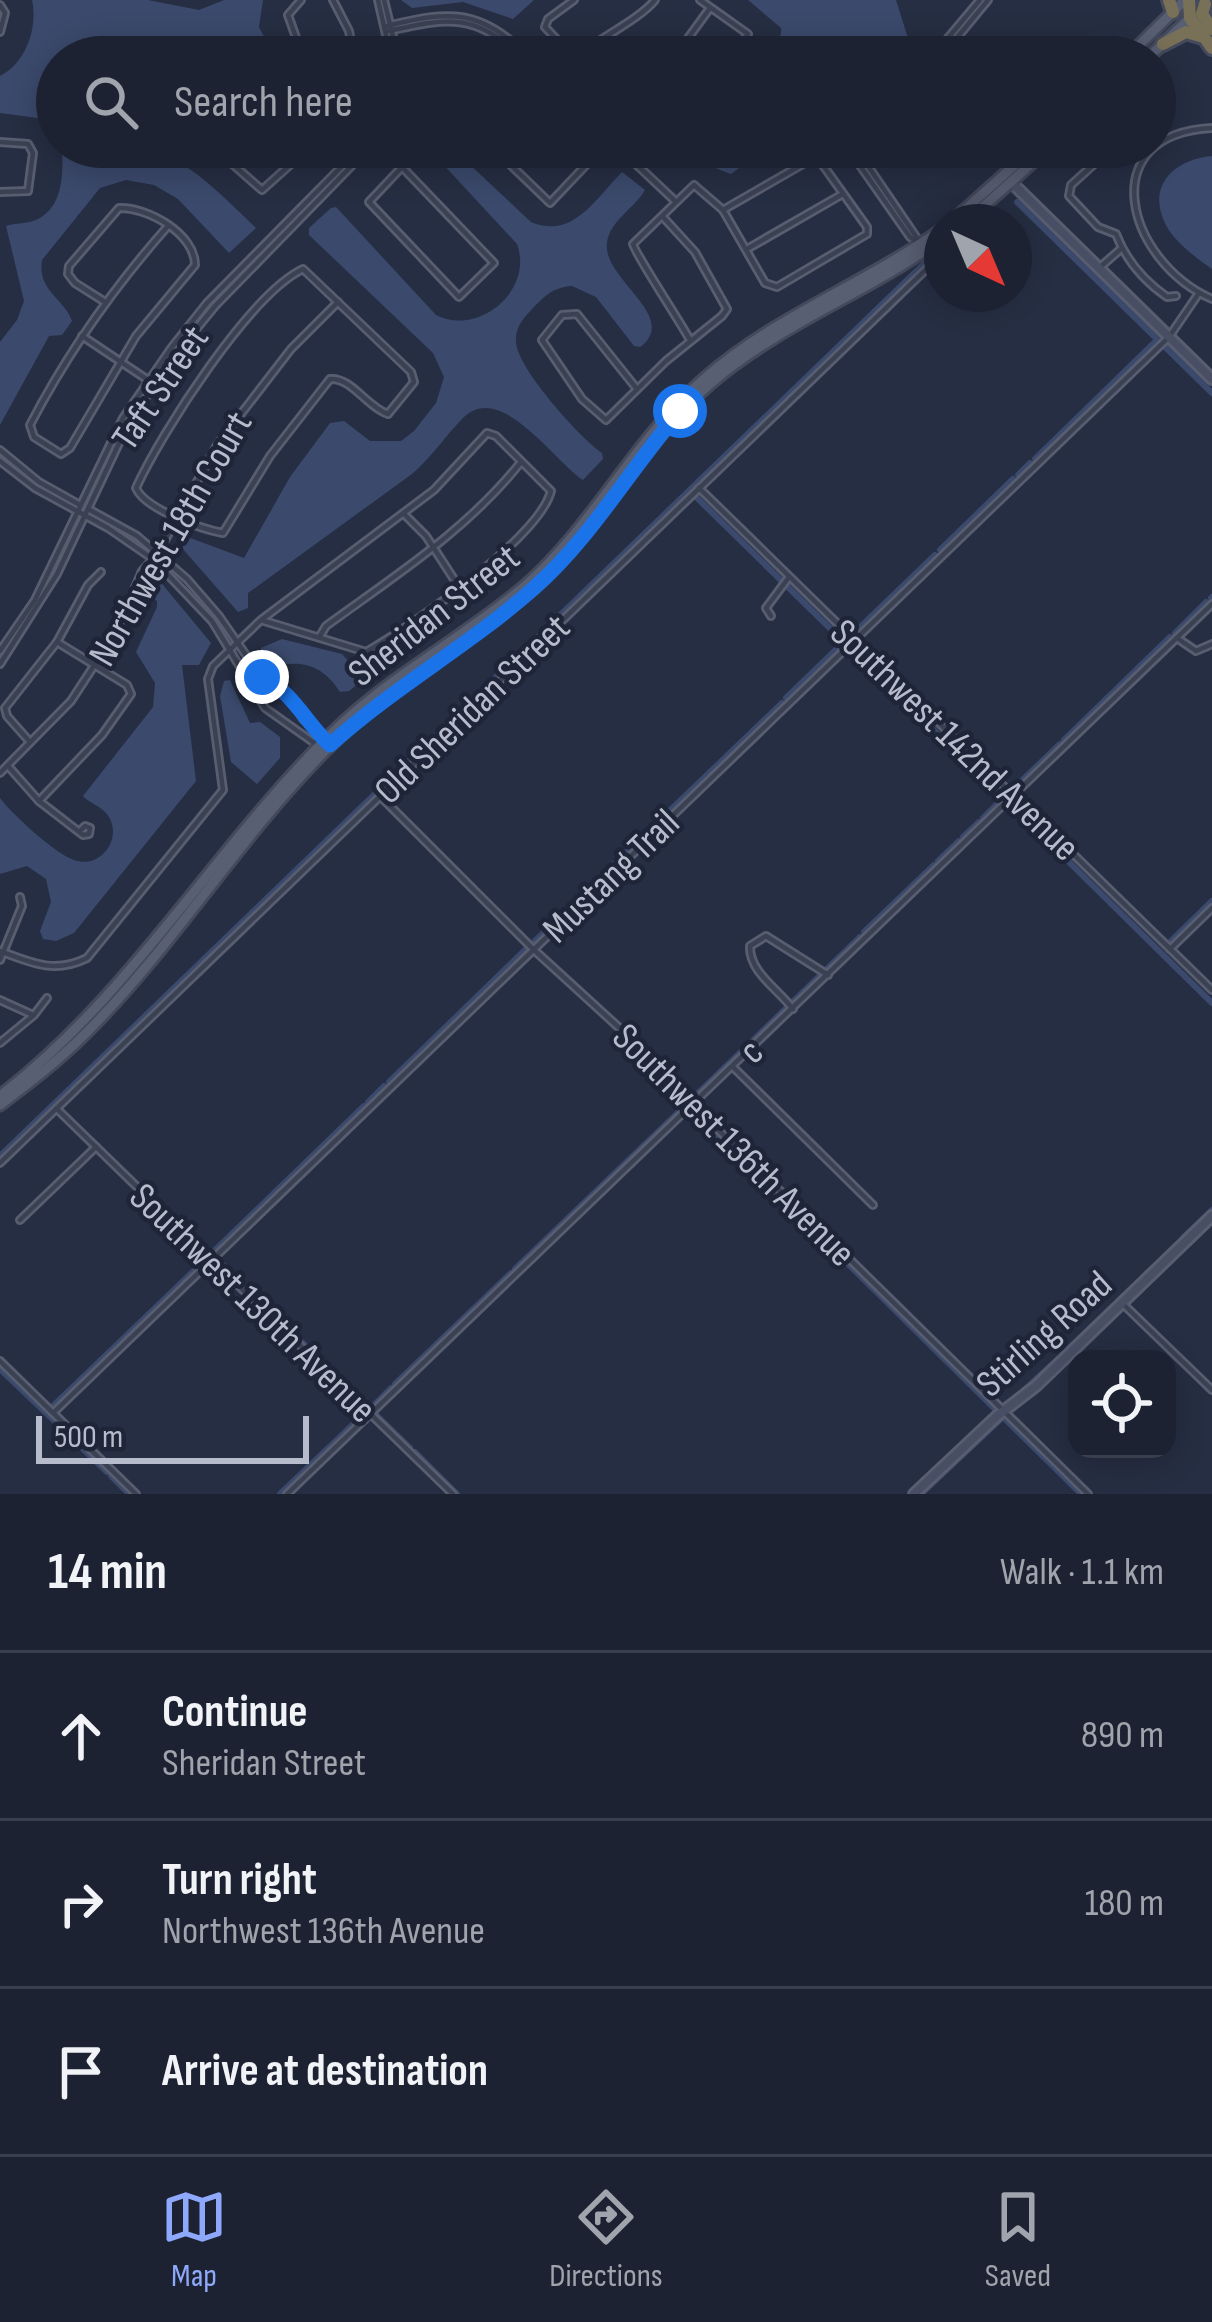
<!DOCTYPE html>
<meta charset="utf-8">
<style>
:root{--surface:#1c2232;--page:#252a3a;--text:#f1f3f6;--muted:#a0a4ac;--line:#3a3f4d;--accent:#8ea8fb}
body{margin:0;font-family:"Sofia Sans Condensed",sans-serif;background:var(--page);color:var(--text)}
.controls{position:absolute;right:36px;bottom:36px;display:grid;overflow:hidden;border-radius:24px;box-shadow:0 6px 30px #0003}
.controls button{width:108px;height:108px;display:grid;place-items:center;padding:0;border:0;border-bottom:3px solid var(--line);background:var(--surface);color:var(--text);font:60px sans-serif}
.compass{position:absolute;left:924px;top:204px;width:108px;height:108px;border-radius:50%;background:var(--surface);box-shadow:0 6px 30px #0003;rotate:136deg}
.scale{position:absolute;left:36px;bottom:30px;width:273px;box-sizing:border-box;padding-left:12px;border:6px solid #b7bccc;border-top:0;font-size:33px;line-height:42px;white-space:nowrap;color:#b7bccc;-webkit-text-stroke:9px #1f2538;paint-order:stroke}
.stop{position:absolute;width:36px;height:36px;margin:-27px;border:9px solid #1a73e8;border-radius:50%;background:#fff}
.stop.end{background:#1a73e8;border-color:#fff;box-shadow:0 3px 12px #0008}
.list{margin:0;padding:0;list-style:none}
h2{display:flex;justify-content:space-between;align-items:center;height:156px;margin:0;padding:0 48px;font-size:51px}
h2 small{font-size:39px;font-weight:400;color:var(--muted)}
.list li{display:grid;grid-template-columns:78px 1fr auto;gap:36px;align-items:center;box-sizing:border-box;height:168px;padding:0 48px;border-top:3px solid var(--line)}
.list b{display:block;font-size:45px;white-space:nowrap}
.list p{margin:0;font-size:39px;white-space:nowrap;color:var(--muted)}
.list em{font-size:39px;font-style:normal;color:var(--muted)}
.icon{flex:none;width:66px;height:66px;fill:none;stroke:currentColor;stroke-width:2;stroke-linecap:round;stroke-linejoin:round}
.map{position:relative;flex:none;width:1212px;height:1494px;overflow:hidden}
.search{position:absolute;background:var(--surface);box-shadow:0 6px 30px #0003;left:36px;right:36px;top:36px;height:132px;display:flex;align-items:center;gap:30px;box-sizing:border-box;padding:0 42px;border-radius:66px;color:var(--muted);font-size:45px}
.sheet{height:660px;background:var(--surface)}
nav{display:flex;justify-content:space-around;align-items:center;box-sizing:border-box;height:168px;border-top:3px solid var(--line);background:var(--surface);font-size:33px;color:var(--muted)}
nav a{display:grid;justify-items:center;gap:6px}
nav .on{color:var(--accent)}
.map>svg:first-child{display:block}
.water{fill:#3b496c}
.lines{fill:none;stroke-linecap:round;stroke-linejoin:round}
.canal{stroke:#3b496c;stroke-width:6}
.street-casing{stroke:#585e70;stroke-width:10}
.secondary-casing{stroke:#585e70;stroke-width:14}
.primary-casing{stroke:#44495c;stroke-width:15}
.highway-casing{stroke:#454b5d;stroke-width:18}
.street{stroke:#3a4152;stroke-width:4.5}
.secondary{stroke:#484f65;stroke-width:8}
.primary{stroke:#585f72;stroke-width:9}
.highway{stroke:#787057;stroke-width:12}
.route{stroke:#1a73e8;stroke-width:15}
.labels{text-anchor:middle;stroke-width:9;stroke-linejoin:round;paint-order:stroke}
.street-label{font-size:39px;fill:#b7bccc;stroke:#1f2538}
</style>
<div class="map">
<svg width="1212" height="1494" viewBox="0 0 1212 1494">
<rect width="100%" height="100%" fill="#262e43"/>
<g class="water">
<path d="M 32,0 L 148,0 L 199,10 L 224,0 L 263,0 L 259,27 L 274,57 L 217,57 L 164,40 L 122,37 L 93,40 L 73,57 L 57,57 L 57,133 L 38,118 L 0,113 L 0,76 C 26,63 38,28 32,0 Z"/>
<polygon points="401,0 534,0 513,19 463,2 412,8"/>
<polygon points="748,0 896,0 913,54 911,57 765,57 781,34 781,28"/>
<path d="M 62,147 C 172,147 178,152 256,228 L 229,253 L 178,199 L 154,185 L 126,180 L 100,188 L 42,260 C 37,291 64,298 72,321 L 62,335 L 49,336 L 0,425 L 0,342 L 17,320 L 24,301 L 6,226 C 15,223 26,224 36,220 C 64,207 63,173 62,147 Z"/>
<path d="M 427,147 L 451,147 L 531,222 C 573,240 596,198 622,172 L 645,190 C 635,208 610,220 607,243 C 602,279 681,317 640,347 L 634,346 L 596,297 L 572,286 C 553,287 545,296 532,309 C 523,319 515,327 516,342 C 517,368 580,438 602,453 L 603,459 L 583,480 C 553,460 500,380 463,418 C 445,436 432,457 412,474 L 248,593 L 248,608 L 238,612 L 182,548 L 185,536 L 244,558 L 290,477 L 330,423 L 344,421 L 370,441 L 401,441 L 414,431 L 436,403 L 444,377 L 433,353 L 309,235 L 309,228 L 331,208 L 336,207 L 436,315 C 479,337 534,290 517,244 Z"/>
<path d="M 658,147 L 764,147 L 764,150 L 731,174 C 704,166 700,150 670,168 L 657,158 Z"/>
<path d="M 1212,156 L 1212,269 C 1196,258 1171,239 1164,221 C 1147,182 1178,159 1212,156 Z"/>
<path d="M 158,579 L 211,643 L 199,665 L 182,665 L 196,781 L 74,933 L 56,941 L 43,939 L 40,931 L 51,902 L 46,879 L 27,866 L 0,874 L 0,798 C 11,813 54,853 74,860 C 102,870 125,835 106,813 C 99,805 89,803 83,796 L 153,707 L 155,683 L 136,652 L 157,607 L 157,601 L 147,595 L 153,580 Z"/>
<path d="M 282,639 L 342,654 L 360,674 L 360,682 L 349,691 L 340,692 C 323,666 303,659 273,667 L 261,654 L 261,648 Z"/>
<polygon points="230,680 250,723 260,722 280,737 280,758 257,784 231,762 220,696 224,681"/>
</g>
<g class="lines">
<g class="canal">
<polyline points="1017,202 1212,393"/>
<polyline points="1035,459 1157,340"/>
<polyline points="1018,475 1030,463"/>
<polyline points="696,497 846,644"/>
<polyline points="940,550 1013,479"/>
<polyline points="1211,598 1212,597"/>
<polyline points="1175,633 1206,602"/>
<polyline points="853,634 935,555"/>
<polyline points="851,649 1003,798 983,818"/>
<polyline points="786,698 848,638"/>
<polyline points="1064,740 1170,637"/>
<polyline points="1014,788 1060,744"/>
<polyline points="1010,804 1212,1003"/>
<polyline points="963,837 979,822"/>
<polyline points="938,861 959,841"/>
<polyline points="587,890 782,703"/>
<polyline points="864,932 934,865"/>
<polyline points="1169,943 1212,901"/>
<polyline points="532,944 583,894"/>
<polyline points="389,1082 528,947"/>
<polyline points="692,1099 860,937"/>
<polyline points="368,1102 384,1086"/>
<polyline points="692,1110 804,1221"/>
<polyline points="0,1156 934,254"/>
<polyline points="808,1225 835,1251"/>
<polyline points="1183,1238 1212,1210"/>
<polyline points="211,1254 364,1106"/>
<polyline points="839,1255 997,1411"/>
<polyline points="218,1260 370,1409 391,1388"/>
<polyline points="515,1269 686,1105"/>
<polyline points="1143,1277 1179,1243"/>
<polyline points="1118,1301 1138,1282"/>
<polyline points="1063,1354 1114,1305"/>
<polyline points="0,1369 65,1431"/>
<polyline points="395,1384 511,1273"/>
<polyline points="1022,1392 1059,1358"/>
<polyline points="52,1407 205,1260"/>
<polyline points="375,1414 410,1448"/>
<polyline points="68,1435 76,1442"/>
<polyline points="80,1446 107,1472"/>
<polyline points="415,1452 457,1494"/>
<polyline points="111,1476 129,1494"/>
<polyline points="280,1494 364,1414"/>
<polyline points="921,1494 1003,1417 1081,1494"/>
</g>
<defs>
<g id="street">
<polyline points="301,0 288,15 303,57"/>
<polyline points="333,0 349,31 354,57"/>
<polyline points="378,0 391,57"/>
<polyline points="384,0 398,57"/>
<polyline points="700,0 748,34 731,57"/>
<polyline points="0,5 5,13 0,32"/>
<path d="M 387,26 C 453,10 478,9 530,57"/>
<path d="M 388,31 C 451,17 472,13 524,57"/>
<polyline points="436,57 443,54 467,57"/>
<polyline points="573,57 545,27 548,19 574,0"/>
<path d="M 577,57 C 599,38 640,19 655,0"/>
<polyline points="659,57 686,41 710,8"/>
<polyline points="932,57 980,0"/>
<polyline points="941,57 988,0"/>
<path d="M 1212,128 C 1092,134 1126,261 1212,299"/>
<polyline points="0,142 28,144 33,153 28,191 0,192"/>
<polyline points="213,147 262,190 310,147"/>
<polyline points="492,147 550,203 586,165 567,147"/>
<polyline points="618,147 674,200"/>
<polyline points="847,147 910,237 920,244"/>
<polyline points="855,147 919,241"/>
<path d="M 1113,147 L 1071,185 L 1069,196 L 1098,227 L 1116,234 C 1126,260 1144,281 1167,297 L 1176,296"/>
<polyline points="402,167 494,263 459,297 369,202 402,167 411,147"/>
<polyline points="723,210 817,156"/>
<polyline points="747,249 841,195"/>
<polyline points="1099,268 1122,248"/>
<path d="M 303,269 L 411,372 L 414,382 L 388,414 C 367,407 351,377 330,379 L 270,456 L 223,533 C 201,529 145,509 136,488 C 161,433 250,294 303,269 Z"/>
<path d="M 105,302 L 75,283 L 68,274 L 69,266 L 119,208 C 148,207 195,234 195,265 L 136,336 L 70,448 L 61,454 L 34,437 L 30,425 C 68,352 113,288 168,226"/>
<polyline points="82,336 154,384"/>
<path d="M 690,340 C 681,323 634,252 633,244 L 694,185 L 723,210 L 765,283 L 777,287 L 867,234 L 867,227 L 810,147"/>
<polyline points="637,389 577,314 562,315 542,340 582,399 606,420 666,361 722,316 727,309 695,252 663,217"/>
<polyline points="0,450 39,482 80,505"/>
<polyline points="0,461 35,488 108,528 153,559 212,621 265,708 320,747"/>
<polyline points="699,488 1212,990"/>
<polyline points="90,510 137,536 187,579 219,616 257,671 289,695 303,719 326,741"/>
<polyline points="405,515 426,536 459,587"/>
<polyline points="771,616 766,608 789,577"/>
<path d="M 320,636 L 326,626 C 396,575 467,530 521,462"/>
<polyline points="1177,638 1196,651 1212,644"/>
<polyline points="0,651 35,600 123,418 172,347 207,303 361,147"/>
<polyline points="0,664 57,574 130,420 179,350 215,306 370,147"/>
<polyline points="30,742 7,716 5,708 57,642 88,585 101,572"/>
<polyline points="8,766 39,801 83,835 89,834 90,828 85,826 79,832"/>
<polyline points="0,773 71,701 116,632 142,571 158,553 217,445 291,349 338,302"/>
<polyline points="380,796 533,949 626,1034 693,1105 1088,1494"/>
<polyline points="39,801 102,735 131,694 127,685 57,642"/>
<polyline points="1170,949 1212,908"/>
<path d="M 0,951 C 31,963 55,974 87,958 L 223,790 L 208,679 L 213,666 L 261,620 L 434,490 L 487,433 L 496,436 L 551,491 C 539,538 410,627 366,652 L 261,620"/>
<polyline points="0,960 22,906 20,897"/>
<polyline points="0,1000 33,1015"/>
<path d="M 793,1009 C 778,989 749,972 750,946 L 766,936 L 828,975"/>
<polyline points="0,1043 34,1015 47,998"/>
<polyline points="733,1067 873,1205"/>
<polyline points="57,1109 453,1494"/>
<polyline points="0,1163 942,254"/>
<polyline points="20,1220 96,1147"/>
<polyline points="1122,1303 1212,1390"/>
<polyline points="0,1361 136,1494"/>
<polyline points="53,1413 1169,337 1199,293"/>
<polyline points="287,1494 1212,604"/>
</g>
<g id="secondary">
<polyline points="1012,183 1212,379"/>
<polyline points="914,1494 997,1416 1036,1386 1212,1216"/>
</g>
<g id="primary">
<polyline points="1127,57 1185,0"/>
<polyline points="1149,57 1192,16"/>
<polyline points="951,222 1035,147"/>
<polyline points="966,222 1050,147"/>
<path d="M 0,1096 C 133,993 213,851 331,734 C 389,676 464,638 526,585 C 594,525 635,439 704,379 C 775,316 866,284 942,229"/>
<path d="M 0,1105 C 29,1083 58,1061 84,1035 C 172,948 237,840 325,751 C 386,688 466,647 533,589 C 601,530 641,443 711,383 C 780,324 868,292 942,239"/>
</g>
<g id="highway">
<polyline points="1169,0 1173,12"/>
<polyline points="1189,0 1190,18 1212,48"/>
<polyline points="1205,4 1202,14 1212,29"/>
<polyline points="1163,44 1186,32 1200,36"/>
</g>
</defs>
<use href="#street" class="street-casing"/>
<use href="#secondary" class="secondary-casing"/>
<use href="#primary" class="primary-casing"/>
<use href="#highway" class="highway-casing"/>
<use href="#street" class="street"/>
<use href="#secondary" class="secondary"/>
<use href="#primary" class="primary"/>
<use href="#highway" class="highway"/>
</g>
<g class="lines">
<path class="route" d="M 262,677 C 293,692 306,723 330,745 C 394,687 470,645 534,588 C 591,538 631,468 680,411"/>
</g>
<g class="labels">
<g class="street-label">
<text transform="translate(159 387) rotate(-56)" y="14">Taft Street</text>
<text transform="translate(169 538) rotate(-60)" y="14">Northwest 18th Court</text>
<text transform="translate(433 614) rotate(-38)" y="14">Sheridan Street</text>
<text transform="translate(471 708) rotate(-44)" y="14">Old Sheridan Street</text>
<text transform="translate(956 739) rotate(44)" y="14">Southwest 142nd Avenue</text>
<text transform="translate(610 875) rotate(-44)" y="14">Mustang Trail</text>
<text transform="translate(750 1050) rotate(-44)" y="14">c</text>
<text transform="translate(735 1144) rotate(45)" y="14">Southwest 136th Avenue</text>
<text transform="translate(254 1302) rotate(44)" y="14">Southwest 130th Avenue</text>
<text transform="translate(1043 1333) rotate(-42)" y="14">Stirling Road</text>
</g>
</g>
</svg>
<div class="controls">
<button><svg class="icon" aria-label="locate" viewBox="0 0 24 24"><circle cx="12" cy="12" r="6"/><path d="M12 2v4M12 18v4M2 12h4M18 12h4"/></svg></button>
</div>
<svg class="compass" viewBox="-18 -18 36 36"><path d="M0-13l5 13h-10z" fill="#e53935"/><path d="M0 13l5-13h-10z" fill="#a0a4ac"/></svg>
<div class="scale">500 m</div>
<div class="stop" style="left:680px;top:411px"></div>
<div class="stop end" style="left:262px;top:677px"></div>
<div class="search"><svg class="icon" aria-label="search" viewBox="0 0 24 24"><circle cx="10" cy="10" r="6"/><path d="M15 15l6 6"/></svg>Search here</div>
</div>
<section class="sheet">
<h2>14 min<small>Walk · 1.1 km</small></h2>
<ul class="list">
<li><svg class="icon" aria-label="ahead" viewBox="0 0 24 24"><path d="M12 20V5M6 11l6-6 6 6"/></svg><div><b>Continue</b><p>Sheridan Street</p></div><em>890 m</em></li>
<li><svg class="icon" aria-label="right" viewBox="0 0 24 24"><path d="M7 20v-9h11M14 6l5 5-5 5"/></svg><div><b>Turn right</b><p>Northwest 136th Avenue</p></div><em>180 m</em></li>
<li><svg class="icon" aria-label="arrive" viewBox="0 0 24 24"><path d="M6 21V4h12l-3 4 3 4H6"/></svg><div><b>Arrive at destination</b></div></li>
</ul>
</section>
<nav>
<a class="on"><svg class="icon" aria-label="map" viewBox="0 0 24 24"><path d="M3 6l6-2 6 2 6-2v14l-6 2-6-2-6 2zM9 4v14M15 6v14"/></svg>Map</a>
<a><svg class="icon" aria-label="directions" viewBox="0 0 24 24"><path d="M12 3l9 9-9 9-9-9zM9 14v-3h6M13 9l2 2-2 2"/></svg>Directions</a>
<a><svg class="icon" aria-label="saved" viewBox="0 0 24 24"><path d="M7 4h10v16l-5-4-5 4z"/></svg>Saved</a>
</nav>
